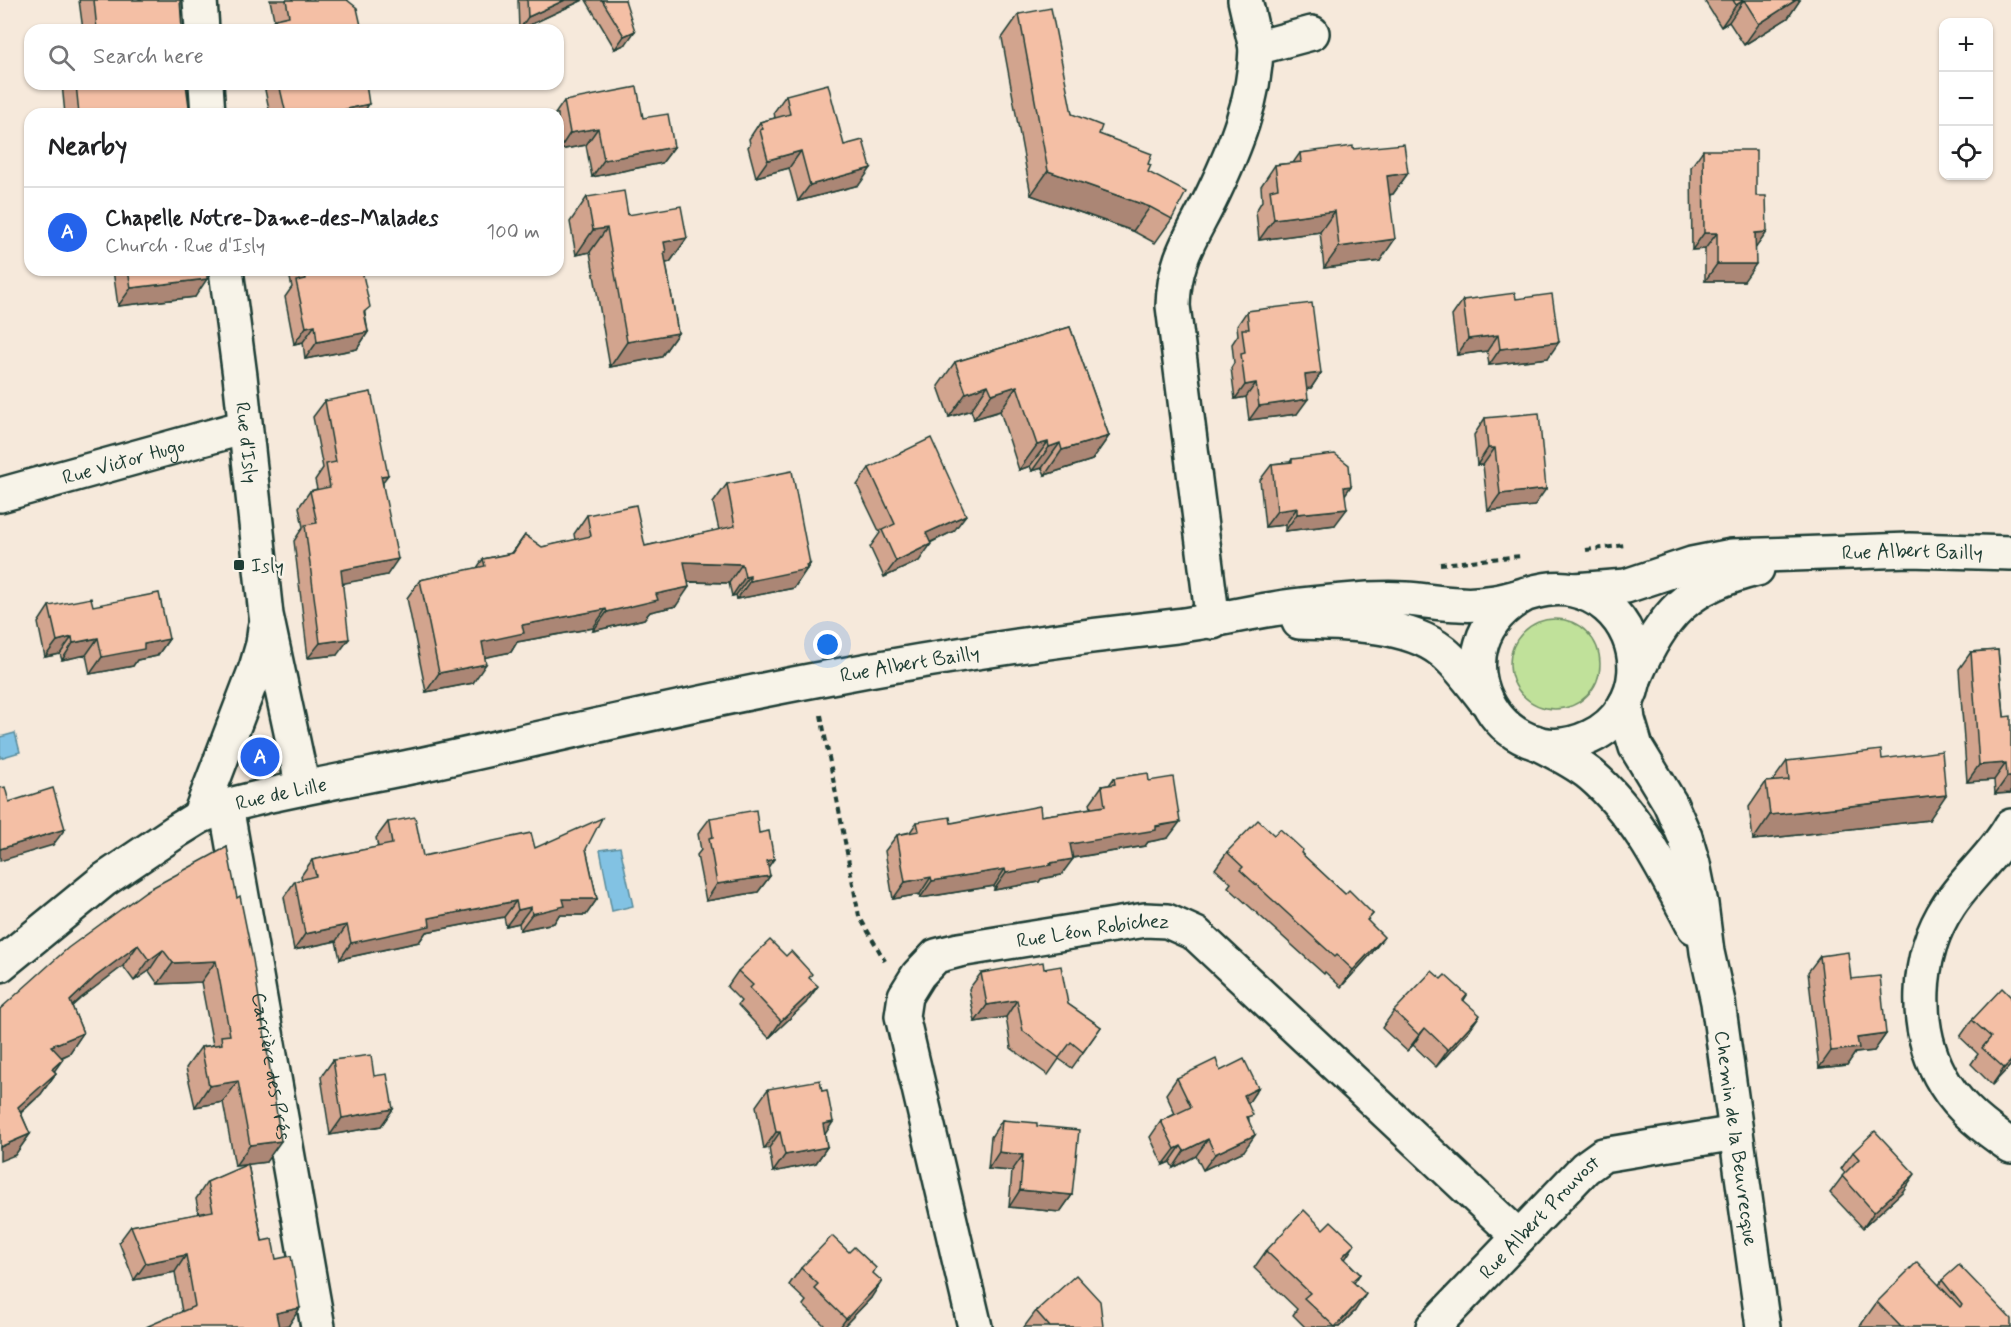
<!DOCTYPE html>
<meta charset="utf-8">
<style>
:root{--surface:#fff;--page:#f6f6f6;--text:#202124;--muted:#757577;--line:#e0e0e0;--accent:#2563eb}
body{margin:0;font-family:Mynerve,sans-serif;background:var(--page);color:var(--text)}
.controls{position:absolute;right:18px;top:18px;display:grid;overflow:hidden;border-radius:12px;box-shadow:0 2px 4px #0004}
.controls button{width:54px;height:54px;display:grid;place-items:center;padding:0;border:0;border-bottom:2px solid var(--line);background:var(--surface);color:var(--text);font:30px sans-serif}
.you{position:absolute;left:828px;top:645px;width:21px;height:21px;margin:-15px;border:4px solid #fff;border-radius:50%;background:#1a73e8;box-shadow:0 0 0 9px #1a73e833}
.badge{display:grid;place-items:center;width:39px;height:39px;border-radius:50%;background:var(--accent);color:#fff;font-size:20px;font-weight:700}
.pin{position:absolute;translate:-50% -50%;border:3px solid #fff;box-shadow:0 2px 6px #0006}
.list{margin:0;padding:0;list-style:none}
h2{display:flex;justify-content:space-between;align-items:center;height:78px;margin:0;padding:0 24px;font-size:26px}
h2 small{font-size:20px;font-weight:400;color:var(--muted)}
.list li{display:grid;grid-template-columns:39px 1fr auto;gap:18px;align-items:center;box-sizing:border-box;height:90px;padding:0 24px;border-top:2px solid var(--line)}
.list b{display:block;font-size:22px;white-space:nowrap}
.list p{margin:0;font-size:20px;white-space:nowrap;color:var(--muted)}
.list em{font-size:20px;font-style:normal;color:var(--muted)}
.icon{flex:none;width:33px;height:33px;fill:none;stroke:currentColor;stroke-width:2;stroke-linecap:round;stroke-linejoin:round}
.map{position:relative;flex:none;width:2011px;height:1327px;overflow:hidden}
.search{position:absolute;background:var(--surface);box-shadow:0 2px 4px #0004;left:24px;top:24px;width:540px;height:66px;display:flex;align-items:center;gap:15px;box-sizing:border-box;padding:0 21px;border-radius:18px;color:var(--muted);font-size:22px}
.panel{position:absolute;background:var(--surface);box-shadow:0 2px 4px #0004;left:24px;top:108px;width:540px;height:168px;border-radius:18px}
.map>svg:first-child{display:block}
.green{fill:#c0e19a;stroke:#708f67;stroke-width:1.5}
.water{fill:#82c2e3;stroke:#5a8d9d;stroke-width:1.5}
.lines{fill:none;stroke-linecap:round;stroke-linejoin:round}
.minor-casing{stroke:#1f3d34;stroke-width:38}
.secondary-casing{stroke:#1f3d34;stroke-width:38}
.path{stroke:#1f3d34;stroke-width:4;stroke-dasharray:6 4.5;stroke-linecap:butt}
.minor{stroke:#f7f3e8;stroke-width:33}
.secondary{stroke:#f7f3e8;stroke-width:33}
.wall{fill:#d2a48e;stroke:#1f3d34;stroke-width:1.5}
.shaded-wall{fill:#ab8674;stroke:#1f3d34;stroke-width:1.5}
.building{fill:#f4bfa5;stroke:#1f3d34;stroke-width:1.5}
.poi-dot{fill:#1f3d34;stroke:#f7f3e8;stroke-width:2}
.labels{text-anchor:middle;stroke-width:5;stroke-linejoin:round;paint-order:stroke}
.street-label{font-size:20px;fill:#1f3d34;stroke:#f7f3e8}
.poi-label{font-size:20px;fill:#1f3d34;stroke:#f7f3e8;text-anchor:start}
</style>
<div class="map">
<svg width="2011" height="1327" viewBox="0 0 2011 1327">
<rect width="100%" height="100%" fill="#f6e9db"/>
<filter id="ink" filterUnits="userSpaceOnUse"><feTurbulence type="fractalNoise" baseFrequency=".0167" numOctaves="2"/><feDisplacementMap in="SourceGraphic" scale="12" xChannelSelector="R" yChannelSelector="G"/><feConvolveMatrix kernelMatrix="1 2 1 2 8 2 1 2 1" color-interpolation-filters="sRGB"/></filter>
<g filter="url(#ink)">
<circle class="green" cx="1555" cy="664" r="45"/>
<g class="water">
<polygon points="15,733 20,752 0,758 0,737"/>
<polygon points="620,847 633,906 612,911 600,850"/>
</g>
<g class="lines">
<defs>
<g id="minor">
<polyline points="1245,0 1256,48"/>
<path id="s1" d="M 0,495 L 245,427"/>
<path d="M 1213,622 L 1173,306 C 1174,257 1193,236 1213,194 C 1235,148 1255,99 1256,48 L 1312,33"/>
<path id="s2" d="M 1626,703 L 1628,720 L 1636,747 L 1670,803 L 1685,837 L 1693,864 L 1701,904 L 1707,952 L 1718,1002 L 1763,1327"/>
<path d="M 1535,742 C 1554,752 1574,761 1591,775 C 1638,815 1666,874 1694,927"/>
<path id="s3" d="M 226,806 L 318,1327"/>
<path d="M 2011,826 C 1995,855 1967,877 1949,905 C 1915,956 1912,1031 1945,1084 C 1961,1110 1986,1129 2011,1146"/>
<path id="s4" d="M 975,1327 L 902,1016 L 905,996 L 918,975 L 936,956 L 959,950 L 1145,920 L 1167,921 L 1196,934 L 1519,1237"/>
<path id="s5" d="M 1433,1327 L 1585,1168 L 1603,1155 L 1736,1133"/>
</g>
<g id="secondary">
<polyline points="200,0 202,30"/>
<polyline points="206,84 208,114"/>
<path id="s6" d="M 226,270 L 240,376 L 266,615 L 303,788"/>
<path id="s7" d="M 1575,590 L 1626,586 L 1692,564 L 1732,556 L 1910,550 L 2011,553"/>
<path d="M 1299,622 C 1342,623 1407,623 1442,651 C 1458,664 1471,682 1484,699"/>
<path d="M 1635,677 C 1662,614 1689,585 1757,569"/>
<polyline points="199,817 256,668 263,644 265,628"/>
<path id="s8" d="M 0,965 L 104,880 L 178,830 L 199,817 L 226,806 L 266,796 C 316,785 365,776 415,766 C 548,737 681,705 815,680 C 935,657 1055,639 1176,626 C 1209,622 1240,614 1273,609 C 1296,605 1320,603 1344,601 C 1364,599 1385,598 1406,599 C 1424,600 1441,604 1459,604 C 1471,605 1483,604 1495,602 C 1521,598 1545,584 1573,590 C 1625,601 1652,663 1623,708 C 1615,721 1603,731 1590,737 C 1500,780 1427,645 1526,594"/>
</g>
</defs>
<use href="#minor" class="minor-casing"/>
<use href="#secondary" class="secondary-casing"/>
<g class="path">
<polyline points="1586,550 1626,545"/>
<polyline points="1440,564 1522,556"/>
<polyline points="821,715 859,916 885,961"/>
</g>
<use href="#minor" class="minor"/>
<use href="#secondary" class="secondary"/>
</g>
<g class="wall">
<polygon points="79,0 180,0 182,30 83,30"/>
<polygon points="270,0 347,0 362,30 267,30 274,19"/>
<polygon points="518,0 583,0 519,30"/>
<polygon points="586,0 625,0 626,44 615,49"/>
<polygon points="1704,0 1800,0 1788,18 1744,45 1729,22 1721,27"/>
<polygon points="1019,14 1072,114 1099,134 1148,164 1148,172 1172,219 1155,243 1133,231 1031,195 1002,38"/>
<polygon points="62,84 186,84 190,114 65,114"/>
<polygon points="270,84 366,84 363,114 270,114 265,90"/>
<polygon points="786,95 844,145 859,185 798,201 789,168 756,177 748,147 750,144 749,139 760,122 775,118 774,112"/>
<polygon points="564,101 643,118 674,147 662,163 592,177 586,145 559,150 558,114 555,114"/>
<polygon points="1353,149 1408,173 1393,194 1390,195 1380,261 1324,268 1320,232 1259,240 1256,211 1262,201 1261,186 1275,165 1293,163 1300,153"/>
<polygon points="1703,150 1756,196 1767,232 1755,248 1744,281 1705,281 1705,249 1692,250 1691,167"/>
<polygon points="587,197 628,215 687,238 670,262 666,263 678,333 661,357 610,367 590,252 576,255 570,222"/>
<polygon points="113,270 207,270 195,297 118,306"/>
<polygon points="292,270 362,270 365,314 368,332 357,349 305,359 303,342 294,344 285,297 292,287 289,274"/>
<polygon points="1516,299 1548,358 1489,365 1487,351 1457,355 1452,316 1463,300"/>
<polygon points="1247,311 1321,373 1311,388 1306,388 1297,414 1249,420 1246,397 1235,399 1231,368 1234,363 1232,344 1238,335 1237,326"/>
<polygon points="1070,327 1109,436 1092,460 1045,475 1042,468 1032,471 1030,466 1019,470 1000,411 974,419 971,410 949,417 938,386 955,362"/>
<polygon points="325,401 383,482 387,575 343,583 337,655 308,658 294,541 303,527 299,507 310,491 317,489 315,480 323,468 313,417"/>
<polygon points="1485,418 1534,506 1488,511 1483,465 1477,465 1474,435"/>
<polygon points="1292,459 1345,495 1335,525 1285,531 1285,525 1265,527 1260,480 1272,464 1290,462"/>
<polygon points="869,468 954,531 930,543 919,561 884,577 870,547 880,533 857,485"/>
<polygon points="727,484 810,564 794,588 737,599 736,595 732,596 729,583 688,582 676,606 650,612 644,619 593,631 593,628 517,642 511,652 485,657 473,683 426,692 407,598 420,580 477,568 483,559 512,553 525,535 542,547 575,540 574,534 587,515 645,546 719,530 713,503"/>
<polygon points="49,606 93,606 169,639 157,656 137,660 133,666 90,674 86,655 62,660 60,654 45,657 38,623"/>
<polygon points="1998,650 2011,793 1995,794 1994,780 1967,782 1959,669 1971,652"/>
<polygon points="1882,759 1929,820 1753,840 1749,807 1766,782 1772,782 1787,761"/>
<polygon points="1114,778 1168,838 1148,842 1145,846 1073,858 1061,875 1041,879 1039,882 994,890 994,886 920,898 920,894 893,899 885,851 897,835 910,832 917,822 951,823 1041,816 1091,808 1090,803 1102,786 1109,785"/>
<polygon points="710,818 759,833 770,876 758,892 706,901 697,855 701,850 698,834"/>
<polygon points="388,822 423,856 535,848 586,849 597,899 586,915 559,915 554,923 520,930 519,923 506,926 504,917 426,932 419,942 340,959 336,941 294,950 284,897 295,881 302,880 301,876 312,860 378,847 376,838"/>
<polygon points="1274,835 1301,853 1345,894 1373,914 1367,921 1372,953 1341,987 1325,972 1324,974 1228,887 1231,883 1215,869 1227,852"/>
<polygon points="227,847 266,1162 248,1164 262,1241 289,1325 279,1327 182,1312 175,1272 134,1280 119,1242 131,1226 199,1214 196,1199 207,1182 248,1165 235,1166 223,1102 195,1107 186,1068 201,1047 213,1045 201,982 158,984 149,971 134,981 123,966 81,998 72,1006 83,1033 69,1054 61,1058 54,1071 56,1073 41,1094 21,1113 30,1134 15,1155 0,1009"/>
<polygon points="1820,956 1851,979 1886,1034 1874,1051 1855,1053 1847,1065 1819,1068 1808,972"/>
<polygon points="1044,969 1068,1004 1101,1027 1072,1068 1059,1059 1048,1075 1011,1048 1006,1017 975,1022 969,989 981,973"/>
<polygon points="738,971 809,978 806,1003 769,1038 738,1005 741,1001 727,987"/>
<polygon points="1441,979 1467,995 1464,1000 1468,1032 1436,1067 1413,1045 1407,1051 1382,1028 1394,1011"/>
<polygon points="2011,997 2011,1065 1992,1085 1971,1064 1978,1054 1960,1037 1972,1020"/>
<polygon points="333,1060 374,1076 393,1109 381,1126 330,1135 321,1077"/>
<polygon points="1220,1071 1258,1088 1248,1103 1249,1121 1244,1151 1203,1170 1196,1156 1173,1168 1170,1162 1163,1165 1150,1137 1161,1121 1175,1114 1166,1094 1177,1078"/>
<polygon points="768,1089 825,1134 827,1147 816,1163 773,1172 769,1148 764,1149 756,1106"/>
<polygon points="1002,1120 1037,1126 1072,1195 1060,1212 1009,1207 1012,1171 988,1169 991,1137"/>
<polygon points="1853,1152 1903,1191 1863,1228 1830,1193 1845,1173 1841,1169"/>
<polygon points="1266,1251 1345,1259 1360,1274 1354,1283 1355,1311 1339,1327 1305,1327 1293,1315 1297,1309 1254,1268"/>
<polygon points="849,1252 873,1273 871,1298 843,1327 826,1327 803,1305 806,1301 789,1285 801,1268"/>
<polygon points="1942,1280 2011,1327 1860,1327 1860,1326 1877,1302 1939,1285"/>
<polygon points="1036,1311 1103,1327 1024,1327"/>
</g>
<g class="shaded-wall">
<polygon points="565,0 583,0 519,30 528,17"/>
<polygon points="1744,0 1729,22 1721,27 1736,5"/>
<polygon points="1796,0 1800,0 1788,18 1744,45 1759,24"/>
<polygon points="635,31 626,44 615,49 624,36"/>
<polygon points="369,104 363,114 336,114 338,111"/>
<polygon points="598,128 586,145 559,150 570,133"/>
<polygon points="674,147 662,163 592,177 604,160"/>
<polygon points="801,151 789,168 756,177 768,160"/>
<polygon points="871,168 859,185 798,201 810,185"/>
<polygon points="1048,171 1150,207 1133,231 1031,195"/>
<polygon points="1408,173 1393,194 1372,197 1387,176"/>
<polygon points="1335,211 1320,232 1259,240 1274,219"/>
<polygon points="607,228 590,252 576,255 593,230"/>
<polygon points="1767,232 1755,249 1755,233"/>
<polygon points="1704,233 1717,233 1705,249 1692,250"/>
<polygon points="687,238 670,262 656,265 664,242"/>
<polygon points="1395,239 1380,261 1324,268 1339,247"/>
<polygon points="1717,264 1756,264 1744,281 1705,281"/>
<polygon points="207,279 195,297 118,306 131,288"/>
<polygon points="315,325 303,342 294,344 306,327"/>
<polygon points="368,332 357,349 305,359 317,342"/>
<polygon points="678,333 661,357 610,367 627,342"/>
<polygon points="1498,335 1487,351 1457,355 1468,339"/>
<polygon points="1559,342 1548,358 1489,365 1500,349"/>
<polygon points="1321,373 1311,388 1295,390 1305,375"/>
<polygon points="1256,383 1246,397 1235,399 1245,385"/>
<polygon points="988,385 971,410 949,417 966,393"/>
<polygon points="1017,386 1000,411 974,419 992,394"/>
<polygon points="1308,399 1297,414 1249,420 1259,406"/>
<polygon points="1109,436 1092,460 1045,475 1062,450"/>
<polygon points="1048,442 1030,466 1019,470 1037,445"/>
<polygon points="1060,443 1042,468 1032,471 1049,447"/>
<polygon points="1488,448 1495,448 1483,465 1477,465"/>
<polygon points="388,475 376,491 381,476"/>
<polygon points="1351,486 1340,502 1344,487"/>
<polygon points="1546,489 1534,506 1488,511 1500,494"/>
<polygon points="1297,508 1285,525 1265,527 1277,511"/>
<polygon points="1347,509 1335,525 1285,531 1297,514"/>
<polygon points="966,515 954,531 914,550 926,533"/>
<polygon points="931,544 919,561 884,577 896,561"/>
<polygon points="398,559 387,575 330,586 341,570"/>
<polygon points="684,562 742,564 729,583 670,581"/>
<polygon points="810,564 794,588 737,599 750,581"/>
<polygon points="750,576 736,595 732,596 745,577"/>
<polygon points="689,587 676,606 650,612 644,619 593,631 607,612 656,594"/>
<polygon points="606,609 593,628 517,642 511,652 468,661 482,642 522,625"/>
<polygon points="72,637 60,654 45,657 57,641"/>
<polygon points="98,638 86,655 62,660 73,643"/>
<polygon points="169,639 157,656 137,660 133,666 90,674 102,657 144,644"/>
<polygon points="349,639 337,655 308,658 320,643"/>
<polygon points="486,664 473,683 426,692 439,673"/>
<polygon points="2006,763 1994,780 1967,782 1979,765"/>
<polygon points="2007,777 2011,777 2011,793 1995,794"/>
<polygon points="1946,795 1929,820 1753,840 1770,815"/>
<polygon points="1180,822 1168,838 1148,842 1145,846 1059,860 1070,844"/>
<polygon points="65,829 53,845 0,861 0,849"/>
<polygon points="774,859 762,876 767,861"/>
<polygon points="1073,859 1061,875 1041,879 1039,882 994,890 1006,873 1050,863"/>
<polygon points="1005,869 994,886 920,898 932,881"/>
<polygon points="770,876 758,892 706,901 717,884"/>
<polygon points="931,877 920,894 893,899 905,882"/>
<polygon points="563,899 597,899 586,915 559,915 554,923 520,930 532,914"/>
<polygon points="516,901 504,917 426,932 419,942 340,959 351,943 429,918"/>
<polygon points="531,907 519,923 506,926 518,910"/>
<polygon points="347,925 336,941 294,950 305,934"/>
<polygon points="1384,937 1372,953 1341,987 1353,970"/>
<polygon points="138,945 123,966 81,998 55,1022 70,1001 95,977"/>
<polygon points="163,950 149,971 134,981 149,960"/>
<polygon points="216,961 201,982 158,984 173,963"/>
<polygon points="818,986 806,1003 769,1038 781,1021"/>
<polygon points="1017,1000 1006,1017 975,1022 987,1005"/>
<polygon points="1480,1015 1468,1032 1436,1067 1448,1050"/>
<polygon points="1425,1028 1413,1045 1407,1051 1419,1035"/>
<polygon points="83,1033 69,1054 37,1067 51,1046"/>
<polygon points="1886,1034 1874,1051 1855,1053 1847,1065 1819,1068 1831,1051 1857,1038"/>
<polygon points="63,1059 48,1080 56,1073 41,1094 3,1128 18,1107 52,1069"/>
<polygon points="2011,1061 2011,1065 1992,1085 2004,1068"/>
<polygon points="238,1081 223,1102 195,1107 209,1086"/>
<polygon points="1258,1088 1247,1105 1244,1095"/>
<polygon points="393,1109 381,1126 330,1135 342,1118"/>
<polygon points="833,1122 822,1139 823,1124"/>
<polygon points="776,1132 780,1132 769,1148 764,1149"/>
<polygon points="30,1134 15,1155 0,1161 0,1147"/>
<polygon points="1255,1135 1244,1151 1203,1170 1215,1154"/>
<polygon points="1208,1139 1196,1156 1173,1168 1184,1151"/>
<polygon points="281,1141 266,1162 235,1166 250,1145"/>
<polygon points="1181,1146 1170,1162 1163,1165 1175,1149"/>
<polygon points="827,1147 816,1163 773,1172 785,1155"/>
<polygon points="999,1152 1023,1155 1012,1171 988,1169"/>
<polygon points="1915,1174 1903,1191 1863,1228 1874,1212"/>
<polygon points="1020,1190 1072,1195 1060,1212 1009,1207"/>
<polygon points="1355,1244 1344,1261 1342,1257"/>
<polygon points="186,1255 175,1272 134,1280 146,1263"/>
<polygon points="882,1281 871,1298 843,1327 840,1327 846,1319"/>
<polygon points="1366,1294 1355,1311 1339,1327 1335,1327"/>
<polygon points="300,1308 289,1325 278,1327 276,1313"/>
</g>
<g class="building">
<polygon points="94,0 180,0 182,30 97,30"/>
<polygon points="286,0 347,0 357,8 362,30 277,30 275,19 289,16"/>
<polygon points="527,0 565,0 528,17"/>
<polygon points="602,0 625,0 635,31 624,36"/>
<polygon points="1733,0 1796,0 1759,24 1744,0 1736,5"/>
<polygon points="1051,8 1072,114 1102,126 1099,134 1152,154 1148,164 1151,165 1148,172 1186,192 1172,219 1150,207 1048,171 1019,14"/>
<polygon points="76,84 186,84 190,114 79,114"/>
<polygon points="279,84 366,84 369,104 338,111 339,114 286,114"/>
<polygon points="828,84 844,145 863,140 871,168 810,185 801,151 768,160 760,130 763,129 760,122 790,114 786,95"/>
<polygon points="637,87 643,118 668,114 674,147 604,160 598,128 570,133 564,101"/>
<polygon points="1404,144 1408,173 1387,176 1395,239 1339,247 1335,211 1274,219 1270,190 1278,188 1275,165 1301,162 1300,153 1353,146 1353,149"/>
<polygon points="1703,150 1756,150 1756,196 1766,196 1767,232 1755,233 1756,264 1717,264 1717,233 1704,233"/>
<polygon points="624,191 628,215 681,206 687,238 664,242 666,252 664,252 678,333 627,342 607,228 593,230 587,197"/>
<polygon points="128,270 207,270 207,279 131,288"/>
<polygon points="304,270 362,270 370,307 364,312 368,332 317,342 315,325 306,327 296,281 306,279"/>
<polygon points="1515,293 1516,299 1552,294 1559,342 1500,349 1498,335 1468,339 1463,300"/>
<polygon points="1312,303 1321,373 1305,375 1308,399 1259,406 1256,383 1245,385 1241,354 1245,353 1242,329 1249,329 1247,311"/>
<polygon points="1070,327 1109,436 1062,450 1060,443 1049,447 1048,442 1037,445 1017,386 992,394 988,385 966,393 955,362"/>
<polygon points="371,392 388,475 381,476 398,559 341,570 349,639 320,643 305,525 317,523 310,491 330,487 326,464 336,462 325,401"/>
<polygon points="1539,413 1546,489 1500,494 1495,448 1488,448 1485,418"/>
<polygon points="931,438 966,515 926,533 931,544 896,561 882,530 895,524 869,468"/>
<polygon points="1335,454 1349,465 1351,486 1344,487 1347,509 1297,514 1297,508 1277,511 1272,464 1292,462 1292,459"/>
<polygon points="792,471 810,564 806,565 807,569 750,581 750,576 745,577 742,564 684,562 689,587 656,594 658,600 607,612 606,609 522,625 524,633 482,642 486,664 439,673 420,580 485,566 483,559 513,553 525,535 542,547 591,536 587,515 636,505 645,546 735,526 727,484"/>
<polygon points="159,593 169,639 144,644 144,649 102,657 98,638 73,643 72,637 57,641 49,606 91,598 93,606"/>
<polygon points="1998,650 2004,717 2011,716 2011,777 2007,777 2006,763 1979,765 1971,652"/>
<polygon points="1881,750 1882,759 1942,751 1946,795 1770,815 1766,782 1789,780 1787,761"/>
<polygon points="1148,773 1149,781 1173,777 1180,822 1156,826 1156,830 1070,844 1073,859 1050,863 1051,865 1006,873 1005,869 932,881 931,877 905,882 897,835 919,831 917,822 950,817 951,823 1040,806 1041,816 1105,806 1102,786 1115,784 1114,778"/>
<polygon points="5,787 9,802 53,788 65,829 0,849 0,788"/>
<polygon points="756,810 759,833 769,831 774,859 767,861 770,876 717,884 709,838 713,837 710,818"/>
<polygon points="415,817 423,856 531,833 535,848 602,818 586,849 597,899 563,899 565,906 532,914 531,907 518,910 516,901 429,918 430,926 351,943 347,925 305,934 295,881 316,876 312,860 392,844 388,822"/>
<polygon points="1258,820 1274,835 1280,829 1303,850 1301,853 1345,894 1349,890 1373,914 1367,920 1384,937 1353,970 1337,955 1335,957 1240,870 1243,867 1227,852"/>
<polygon points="227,847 237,898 240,896 253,960 281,1141 250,1145 238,1081 209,1086 201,1047 222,1044 221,1036 230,1035 216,961 173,963 163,950 149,960 138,945 95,977 70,1001 83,1033 51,1046 63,1059 52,1069 56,1073 18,1107 30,1134 0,1147 0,1009 68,948 146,891"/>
<polygon points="770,940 786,956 791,951 812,974 809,978 818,986 781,1021 750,988 753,985 738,971"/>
<polygon points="1848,952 1851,979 1880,976 1886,1034 1857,1038 1859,1048 1831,1051 1820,956"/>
<polygon points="1043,962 1044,969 1061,966 1068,1004 1101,1027 1083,1052 1071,1042 1059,1058 1023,1031 1017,1000 987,1005 981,973"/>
<polygon points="1432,971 1441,979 1445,975 1467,995 1463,1000 1480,1015 1448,1050 1425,1028 1419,1035 1394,1011"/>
<polygon points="2002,988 2011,997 2011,1061 2004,1068 1982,1048 1991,1037 1972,1020"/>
<polygon points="371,1055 374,1076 387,1074 393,1109 342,1118 333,1060"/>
<polygon points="1216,1059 1220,1071 1244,1059 1258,1088 1244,1095 1253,1115 1247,1117 1255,1135 1215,1154 1208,1139 1184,1151 1181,1146 1175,1149 1161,1121 1191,1107 1177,1078"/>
<polygon points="820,1080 822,1091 827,1090 833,1122 823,1124 827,1147 785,1155 780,1132 776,1132 768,1089"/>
<polygon points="1002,1120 1037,1123 1037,1126 1079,1130 1072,1195 1020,1190 1023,1155 999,1152"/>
<polygon points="1875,1131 1915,1174 1874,1212 1842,1176 1859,1159 1853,1152"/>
<polygon points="248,1164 262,1241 272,1239 276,1259 291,1256 300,1308 276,1313 279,1327 146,1327 195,1306 186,1255 146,1263 131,1226 213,1211 207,1182"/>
<polygon points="1304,1210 1323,1229 1331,1221 1355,1244 1342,1257 1360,1274 1352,1281 1366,1294 1335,1327 1304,1298 1310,1293 1266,1251"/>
<polygon points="832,1236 849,1252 854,1247 876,1268 873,1273 882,1281 846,1319 814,1288 818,1284 801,1268"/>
<polygon points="1917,1262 1960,1307 1962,1305 1942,1280 1959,1265 2011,1319 2011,1327 1901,1327 1877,1302"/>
<polygon points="1076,1275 1100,1301 1103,1327 1050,1327 1036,1311"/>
</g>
</g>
<rect class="poi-dot" x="233" y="559" width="12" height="12" rx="3"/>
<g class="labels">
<g class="street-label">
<text dy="7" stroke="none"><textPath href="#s6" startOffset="174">Rue d'Isly</textPath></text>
<text dy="7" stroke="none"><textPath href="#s1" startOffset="128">Rue Victor Hugo</textPath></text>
<text dy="7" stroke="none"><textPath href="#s7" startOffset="342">Rue Albert Bailly</textPath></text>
<text dy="7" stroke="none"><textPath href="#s8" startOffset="976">Rue Albert Bailly</textPath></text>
<text dy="7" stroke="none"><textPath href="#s8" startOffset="334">Rue de Lille</textPath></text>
<text dy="7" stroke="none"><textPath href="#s4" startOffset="550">Rue Léon Robichez</textPath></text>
<text dy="7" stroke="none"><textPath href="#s3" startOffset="264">Carrière des Prés</textPath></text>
<text dy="7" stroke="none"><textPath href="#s2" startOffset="454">Chemin de la Beuvrecque</textPath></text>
<text dy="7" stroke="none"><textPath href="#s5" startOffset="153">Rue Albert Prouvost</textPath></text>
</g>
<g class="poi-label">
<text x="251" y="572">Isly</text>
</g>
</g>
</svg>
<div class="controls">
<button>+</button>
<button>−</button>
<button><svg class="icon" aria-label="locate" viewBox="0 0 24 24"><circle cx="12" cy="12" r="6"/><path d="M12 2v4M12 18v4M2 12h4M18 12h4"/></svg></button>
</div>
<div class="you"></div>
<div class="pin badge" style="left:260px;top:757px">A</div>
<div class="search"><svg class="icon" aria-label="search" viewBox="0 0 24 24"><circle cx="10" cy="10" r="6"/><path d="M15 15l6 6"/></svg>Search here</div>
<section class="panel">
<h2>Nearby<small></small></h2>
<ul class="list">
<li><span class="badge">A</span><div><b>Chapelle Notre-Dame-des-Malades</b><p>Church · Rue d'Isly</p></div><em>100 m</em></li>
</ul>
</section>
</div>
